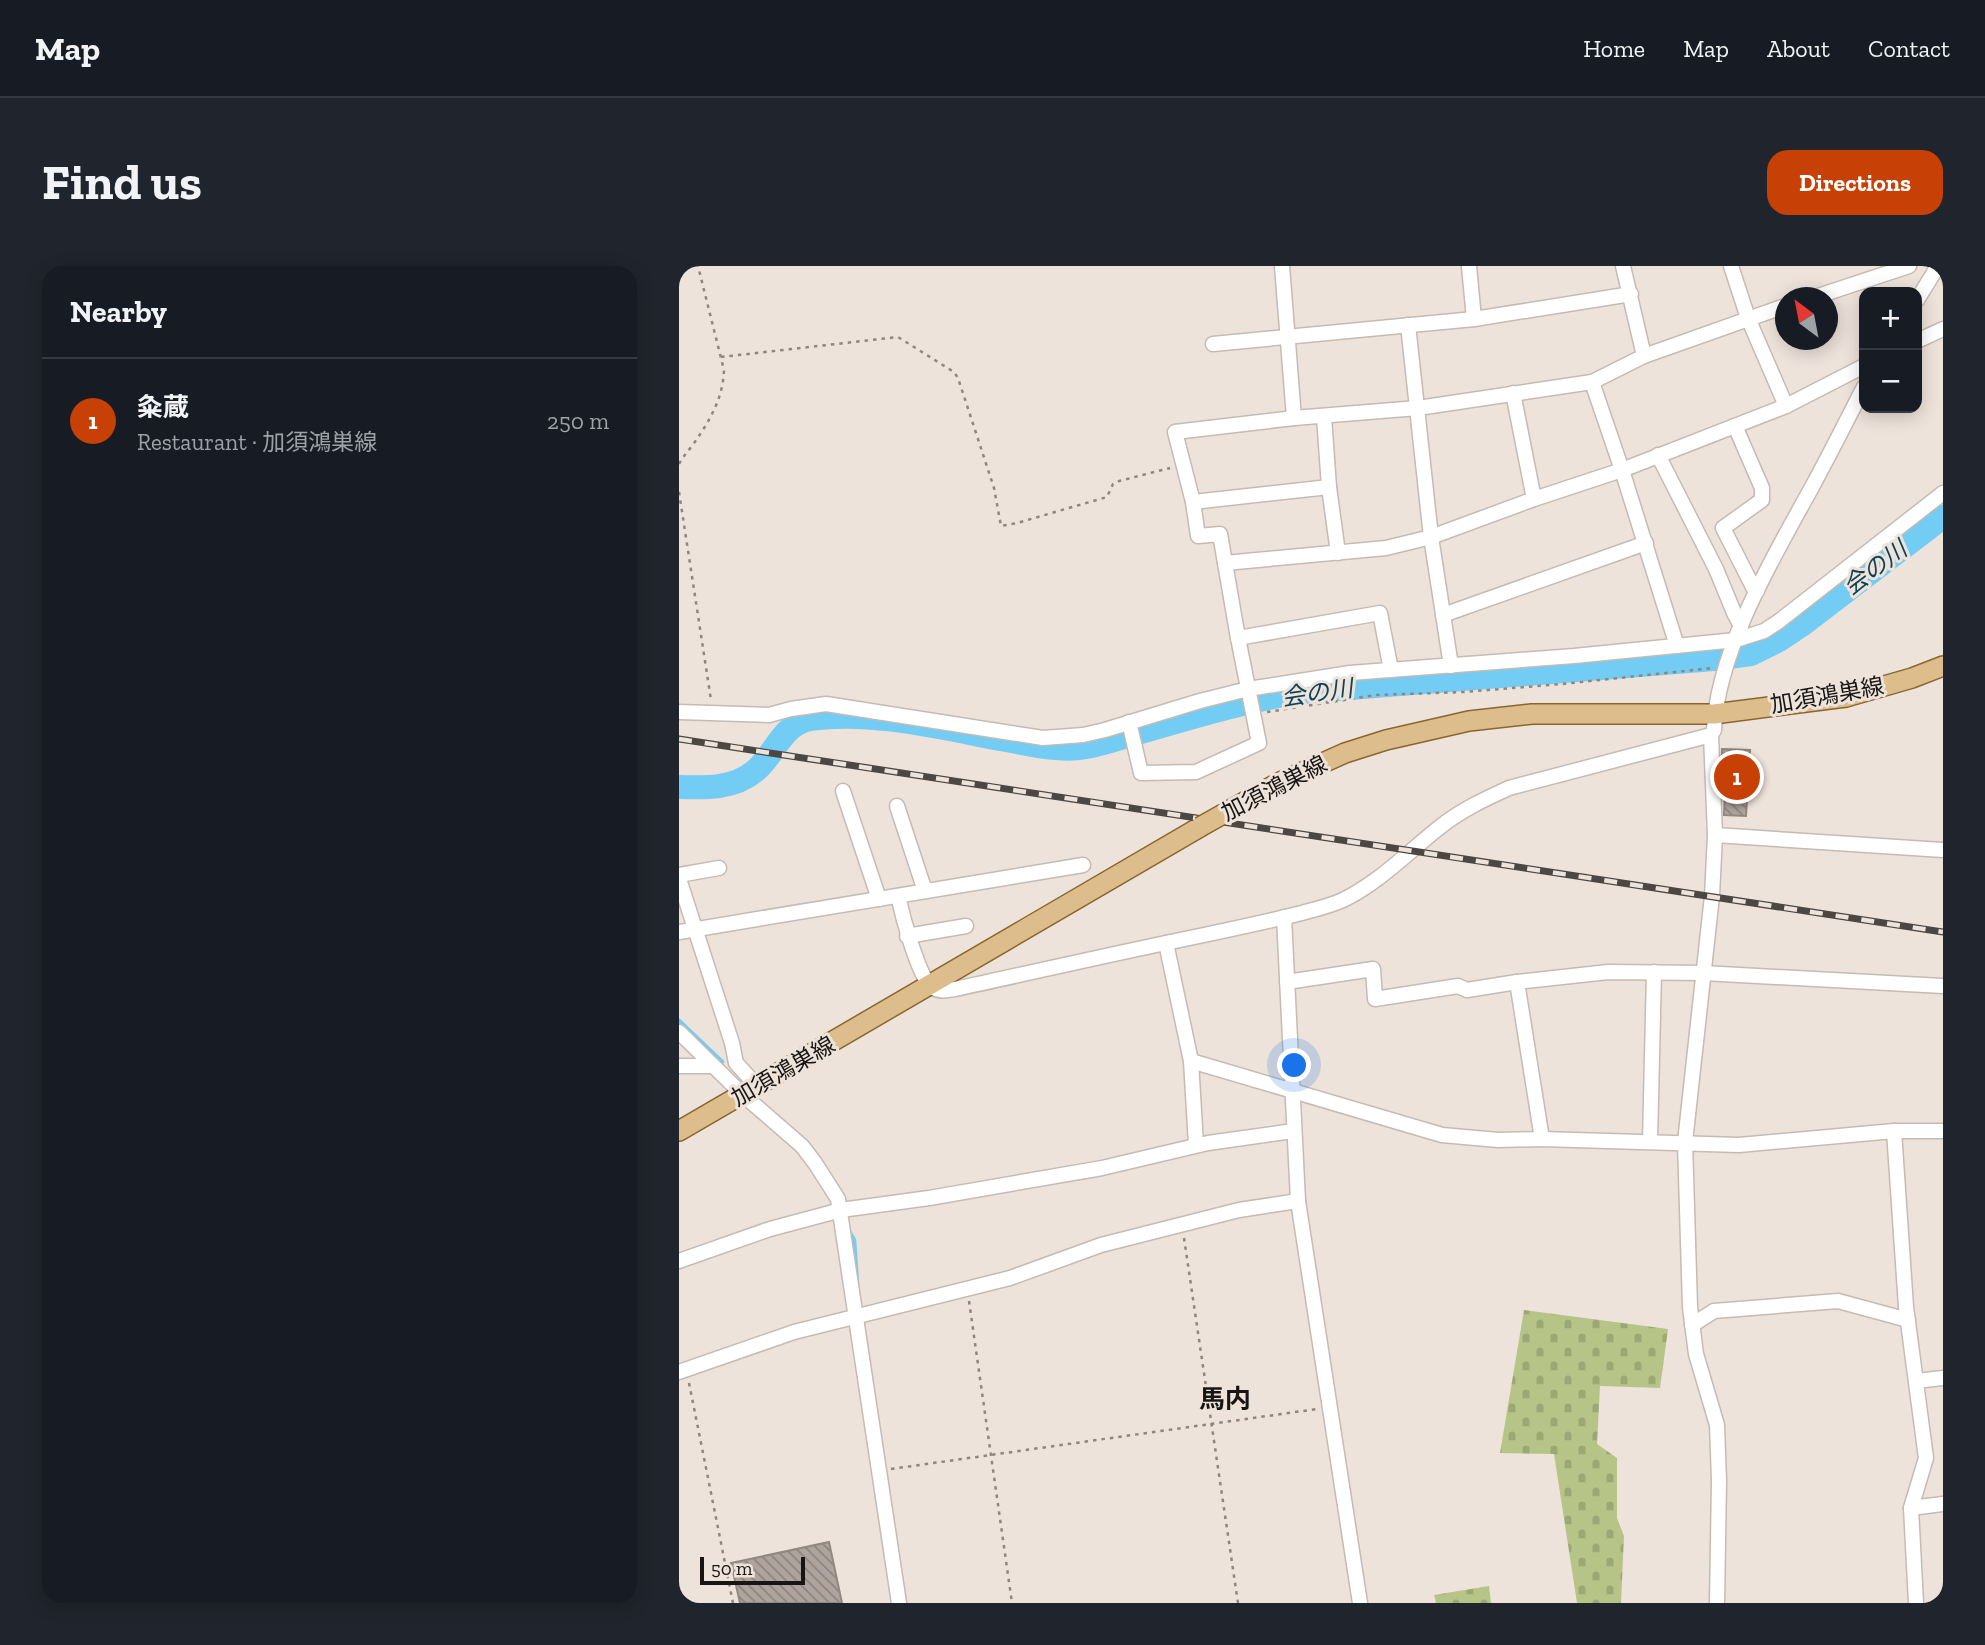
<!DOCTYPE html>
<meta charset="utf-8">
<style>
:root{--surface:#171b24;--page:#20242c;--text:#f1f3f6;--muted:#9ea1a6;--line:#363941;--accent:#c74005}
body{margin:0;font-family:"Zilla Slab","Noto Sans JP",serif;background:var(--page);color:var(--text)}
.controls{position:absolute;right:21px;top:21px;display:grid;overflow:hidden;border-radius:14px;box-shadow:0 4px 18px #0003}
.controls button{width:63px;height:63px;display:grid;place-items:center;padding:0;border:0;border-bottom:2px solid var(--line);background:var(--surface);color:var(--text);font:35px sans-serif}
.compass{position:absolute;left:1096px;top:21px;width:63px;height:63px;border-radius:50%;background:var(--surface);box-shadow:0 4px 18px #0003;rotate:328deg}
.scale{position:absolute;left:21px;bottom:18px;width:105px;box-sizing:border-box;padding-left:7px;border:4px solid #181512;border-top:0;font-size:19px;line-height:24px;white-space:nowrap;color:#181512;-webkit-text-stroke:5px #eee3db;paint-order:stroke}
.you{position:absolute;left:616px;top:800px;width:24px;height:24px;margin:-18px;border:5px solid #fff;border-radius:50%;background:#1a73e8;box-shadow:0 0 0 10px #1a73e833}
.badge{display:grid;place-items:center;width:46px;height:46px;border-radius:50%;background:var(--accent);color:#fff;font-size:23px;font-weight:700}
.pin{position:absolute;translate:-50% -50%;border:4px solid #fff;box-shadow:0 2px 7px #0006}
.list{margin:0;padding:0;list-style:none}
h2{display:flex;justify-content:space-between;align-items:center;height:91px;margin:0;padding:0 28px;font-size:30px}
h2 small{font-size:23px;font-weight:400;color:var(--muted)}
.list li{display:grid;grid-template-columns:46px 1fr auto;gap:21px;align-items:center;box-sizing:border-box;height:126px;padding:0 28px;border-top:2px solid var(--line)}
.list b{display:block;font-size:26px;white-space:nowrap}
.list p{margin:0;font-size:23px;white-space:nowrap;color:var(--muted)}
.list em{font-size:23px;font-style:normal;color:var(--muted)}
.map{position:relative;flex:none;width:1264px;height:1337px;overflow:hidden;border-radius:21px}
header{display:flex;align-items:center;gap:42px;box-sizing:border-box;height:98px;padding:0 35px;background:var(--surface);border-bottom:2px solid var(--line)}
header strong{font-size:33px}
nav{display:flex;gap:38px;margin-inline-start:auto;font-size:24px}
.intro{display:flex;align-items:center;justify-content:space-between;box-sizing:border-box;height:168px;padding:0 42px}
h1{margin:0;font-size:49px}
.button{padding:18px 32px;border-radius:21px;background:var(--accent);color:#fff;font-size:24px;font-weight:700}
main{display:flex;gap:42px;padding:0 42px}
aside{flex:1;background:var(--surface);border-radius:21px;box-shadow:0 4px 18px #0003}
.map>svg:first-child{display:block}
.cemetery{fill:url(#cemetery-stones)}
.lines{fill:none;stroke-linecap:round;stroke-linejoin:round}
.stream{stroke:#72ccf4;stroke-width:4.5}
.river{stroke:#72ccf4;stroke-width:24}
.building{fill:url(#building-back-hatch);stroke:#918880;stroke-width:2}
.minor-casing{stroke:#c5bbb2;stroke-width:17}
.major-casing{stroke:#89662f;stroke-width:22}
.path{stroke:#8e8681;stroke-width:2.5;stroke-dasharray:3.5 5;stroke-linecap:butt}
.minor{stroke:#fff;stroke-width:14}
.major{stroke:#ddbd8c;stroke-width:19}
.rail-casing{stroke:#4c4743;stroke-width:7}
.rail{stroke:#eee3db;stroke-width:4.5;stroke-dasharray:13;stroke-linecap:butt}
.major-bridge-casing{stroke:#89662f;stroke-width:22;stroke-linecap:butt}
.major-bridge{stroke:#ddbd8c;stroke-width:19}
.labels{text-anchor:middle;stroke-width:6;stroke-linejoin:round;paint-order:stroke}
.street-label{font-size:23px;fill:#181512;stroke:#eee3db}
.water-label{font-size:24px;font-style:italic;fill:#0e4357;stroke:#eee3db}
.quarter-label{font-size:26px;font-weight:bold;fill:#181512;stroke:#eee3db}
</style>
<header>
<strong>Map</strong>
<nav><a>Home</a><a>Map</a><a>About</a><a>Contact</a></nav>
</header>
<div class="intro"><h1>Find us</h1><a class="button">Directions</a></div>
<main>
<aside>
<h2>Nearby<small></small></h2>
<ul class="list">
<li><span class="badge">1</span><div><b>粂蔵</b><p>Restaurant · 加須鴻巣線</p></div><em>250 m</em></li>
</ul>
</aside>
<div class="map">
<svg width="1264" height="1337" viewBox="0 0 1264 1337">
<defs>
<pattern id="cemetery-stones" width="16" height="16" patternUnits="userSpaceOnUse" patternTransform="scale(1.75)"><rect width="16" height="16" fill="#b6c488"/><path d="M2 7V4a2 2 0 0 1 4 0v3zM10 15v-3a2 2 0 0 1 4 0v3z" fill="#9ca874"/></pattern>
<pattern id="building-back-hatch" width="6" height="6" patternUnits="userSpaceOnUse" patternTransform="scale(1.75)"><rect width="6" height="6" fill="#aea49d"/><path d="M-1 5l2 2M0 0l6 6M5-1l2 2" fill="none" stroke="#8d847f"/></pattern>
</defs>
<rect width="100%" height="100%" fill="#eee3db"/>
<g class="cemetery">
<polygon points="845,1044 989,1063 981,1122 921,1120 918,1178 938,1192 938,1252 945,1270 942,1337 898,1337 875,1188 821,1187"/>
<polygon points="810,1320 812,1337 757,1337 755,1329"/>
</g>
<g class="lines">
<g class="stream">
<polyline points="0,755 43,796"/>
<polyline points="169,964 175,974 178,1017"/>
</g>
<path class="river" d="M 0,521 C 26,522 55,523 76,505 C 97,488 102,458 132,453 C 193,444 267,463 327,474 C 350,478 376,485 400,482 C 420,480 442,471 462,466 C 514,451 567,435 621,426 L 1035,393 L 1072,388 L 1100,374 L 1124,358 L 1264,251"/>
</g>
<g class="building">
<polygon points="1043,483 1071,484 1067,550 1045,549 1046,526 1044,526"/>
<polygon points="150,1276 163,1337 61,1337 52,1297"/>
</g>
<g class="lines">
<defs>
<g id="minor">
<polyline points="603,0 615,152"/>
<polyline points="790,0 795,53"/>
<polyline points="944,0 965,90"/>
<polyline points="1052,0 1069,52 1107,140"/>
<polyline points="1133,32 1230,0"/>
<polyline points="1238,34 1259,0"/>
<polyline points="729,59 752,271 772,400"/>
<polyline points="1238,75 1264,63"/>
<polyline points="534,78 795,53 952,28"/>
<polyline points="913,116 943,204 998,380"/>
<polyline points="834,127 855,233"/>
<polyline points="645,150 650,221 659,287"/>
<polyline points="1056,160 1083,222 1083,234 1044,262 1074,321 1078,325"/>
<polyline points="979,189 1037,303 1056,349 1062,360"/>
<polyline points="514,236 650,221"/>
<polyline points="546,297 707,282 752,271 855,233 943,204 1107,140 1185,100"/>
<polyline points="764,349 967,277"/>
<polyline points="559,372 701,347 712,404"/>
<polyline points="0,446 90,449 112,443 147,438 364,472 404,469 426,464 521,435 569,423 671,407 895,390 1057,374 1085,365 1099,356 1264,227"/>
<polyline points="450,456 462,507 517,506 580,477 559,372 541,268 519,270 514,236 496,166 615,152 739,142 913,116 965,90 1106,40"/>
<polyline points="164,525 200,633"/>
<polyline points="218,540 246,625"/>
<polyline points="1036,569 1264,584"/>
<polyline points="0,609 40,602"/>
<polyline points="0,613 53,777 57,797 78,820"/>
<path d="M 219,630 C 223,648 240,714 254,722 C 261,726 268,724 276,723 C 359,705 442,686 525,669 C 558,662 591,655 623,647 C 637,643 651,640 664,634 C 701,616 729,586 761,561 C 782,544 806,533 830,522 L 1032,469"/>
<polyline points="605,651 619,935 681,1337"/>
<polyline points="0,666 404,599"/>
<polyline points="228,670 287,660"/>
<polyline points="487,677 512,795 517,879"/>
<polyline points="608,716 694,703 696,733 779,720 788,724 838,716"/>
<polyline points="0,766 63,828 123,880 136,897 159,933 220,1337"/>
<polyline points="512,795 763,869 819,874 863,873 1060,879 1215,865 1264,865"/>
<polyline points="0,800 33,800"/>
<polyline points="1215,865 1227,1041 1247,1192 1232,1242 1237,1337"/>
<polyline points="863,873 838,716 929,706 1024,707 1264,720"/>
<polyline points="971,875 975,706"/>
<polyline points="0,995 91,963 162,944 250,932 423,902 529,877 614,865"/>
<polyline points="1013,1059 1035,1045 1159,1035 1229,1054"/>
<polyline points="0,1106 115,1066 331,1012 422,979 560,944 619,935"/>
<polyline points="1237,1115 1264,1112"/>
<polyline points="1232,1242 1264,1238"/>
<path d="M 1038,1337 L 1040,1215 L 1038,1159 L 1017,1088 L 1011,1041 L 1006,876 L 1033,630 L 1036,569 L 1032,469 L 1035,464 C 1038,385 1095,290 1133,221 C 1151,188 1168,154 1185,121"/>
</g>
<g id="major">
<polyline points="569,534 599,517 666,487 707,474 790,455 853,448 1035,448 1167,431 1233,412 1264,400"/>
<polyline points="0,865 521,561"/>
</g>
</defs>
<use href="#minor" class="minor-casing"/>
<use href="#major" class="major-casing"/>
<g class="path">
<polyline points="42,91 219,71 275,106 279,112 315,222 322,260 338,257 428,231 434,218 440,215 491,202"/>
<path d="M 0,198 C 4,191 8,186 13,180 C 30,156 44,133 45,104 L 19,0"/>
<polyline points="0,226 32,434"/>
<polyline points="588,446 697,429 785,426 883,418 1034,402"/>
<polyline points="505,972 559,1337"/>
<polyline points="290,1035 333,1337"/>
<polyline points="10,1117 54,1337"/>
<polyline points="212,1203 638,1143"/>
</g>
<use href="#minor" class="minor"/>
<use href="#major" class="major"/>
<defs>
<polyline id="rail" points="0,473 1264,666"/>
</defs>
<use href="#rail" class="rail-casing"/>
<use href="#rail" class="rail"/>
<defs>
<polyline id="major-bridge" points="521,561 569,534"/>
</defs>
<use href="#major-bridge" class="major-bridge-casing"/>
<use href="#major-bridge" class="major-bridge"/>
</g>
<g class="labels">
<g class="street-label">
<text transform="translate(1148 429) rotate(-10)" y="8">加須鴻巣線</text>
<text transform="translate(595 522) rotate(-27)" y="8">加須鴻巣線</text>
<text transform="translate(104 805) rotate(-30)" y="8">加須鴻巣線</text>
</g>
<g class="water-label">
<text transform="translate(1196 302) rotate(-37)" y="8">会の川</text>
<text transform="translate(638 427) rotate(-8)" y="8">会の川</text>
</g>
<g class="quarter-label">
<text x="546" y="1142">馬内</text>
</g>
</g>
</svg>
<div class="controls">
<button>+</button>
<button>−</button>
</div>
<svg class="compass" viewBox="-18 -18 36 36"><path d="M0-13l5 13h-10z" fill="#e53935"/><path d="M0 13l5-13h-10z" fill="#9ea1a6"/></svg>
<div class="scale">50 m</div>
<div class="you"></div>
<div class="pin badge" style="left:1058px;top:511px">1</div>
</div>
</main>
